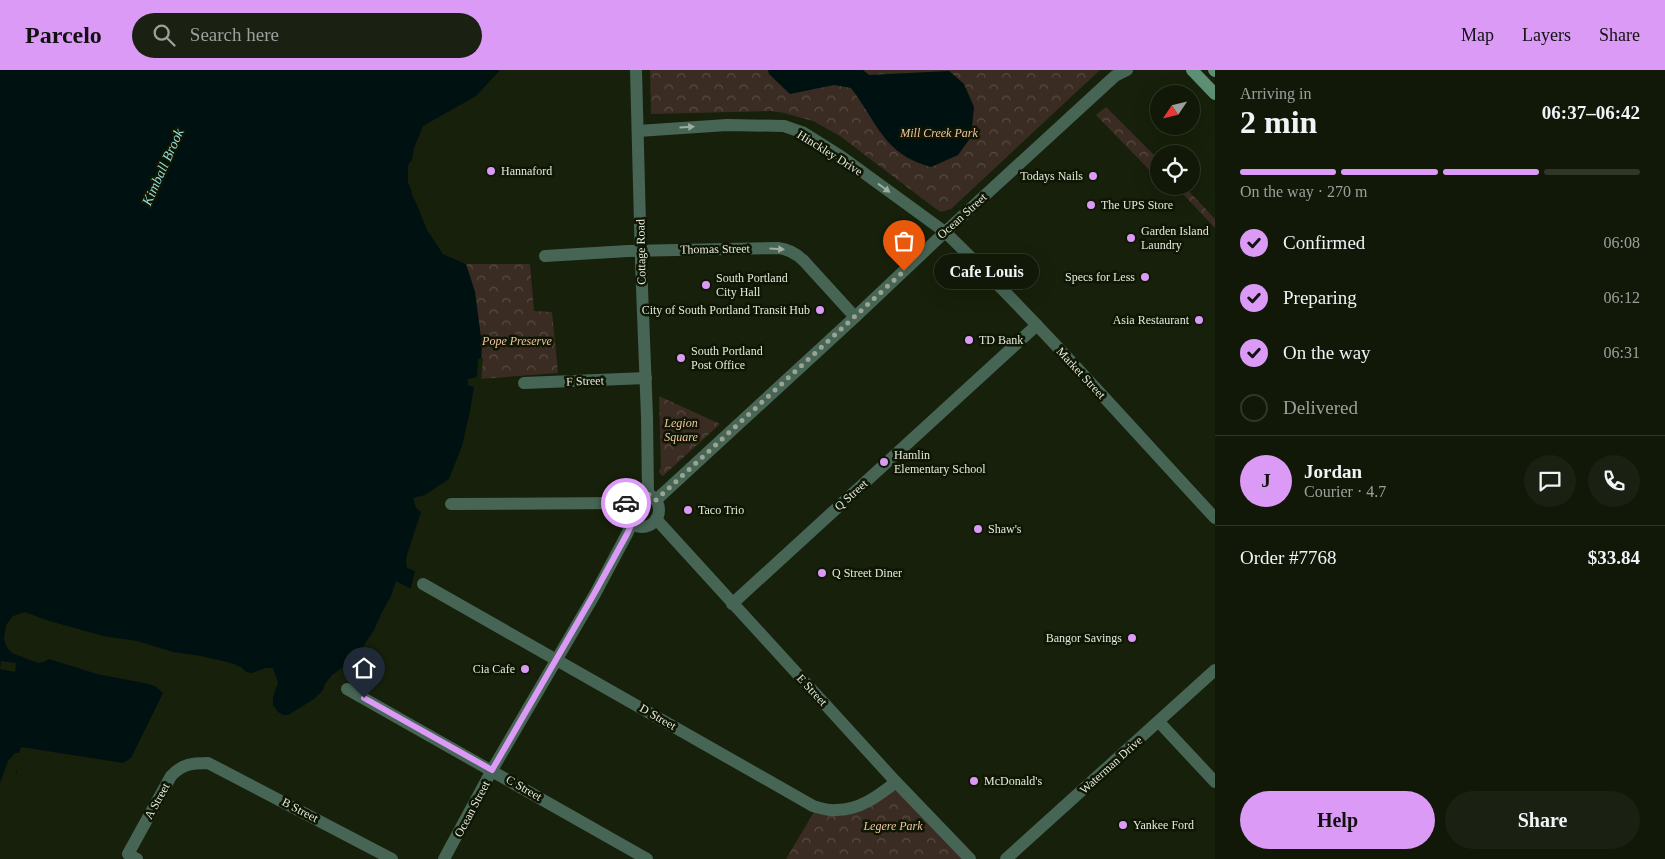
<!DOCTYPE html>
<meta charset="utf-8">
<style>
body{margin:0;font-family:"Times New Roman",serif;background:#1a2112;color:#f1f3f6;height:100vh;display:flex;flex-direction:column;font-size:19px;white-space:nowrap}
*{box-sizing:border-box;margin:0}
p{font-size:16px;color:#9ca09c}
.icon{flex:none;width:28px;height:28px;fill:none;stroke:currentColor;stroke-width:2;stroke-linecap:round;stroke-linejoin:round}
.map{position:relative;flex:1;overflow:hidden}
.panel{display:flex;flex-direction:column;background:#111808;width:450px}
.panel>*{flex:none}
.needle{width:32px;rotate:235deg}
.controls{position:absolute;left:1150px;top:15px;display:grid;gap:10px}
.controls a{display:grid;place-items:center;width:50px;height:50px;border-radius:50%;background:#111808;box-shadow:0 5px 20px #0002,0 0 0 1px #303729;font-size:25px}
.pin{position:absolute;display:grid;place-items:center;width:42px;height:42px;color:#fff;margin:-51px -21px;border-radius:50% 50% 50% 0;rotate:-45deg;box-shadow:0 0 5px #0007}
.pin .icon{rotate:45deg}
.courier{position:absolute;display:grid;place-items:center;width:50px;height:50px;margin:-25px;border:4px solid #da9af6;border-radius:50%;background:#fff;color:#222;box-shadow:0 1px 6px #0007}
.bubble{position:absolute;height:35px;border-radius:18px;background:#111808;box-shadow:0 5px 20px #0002,0 0 0 1px #303729;font-size:16px;font-weight:800;line-height:35px;text-align:center}
.head em{font-style:normal;font-weight:800}
.head div{display:flex;flex-direction:column-reverse}
.head{display:flex;align-items:center;justify-content:space-between;height:85px;padding:0 25px}
h1{font-size:32px;font-weight:800;line-height:38px}
.bar{display:grid;grid-template-columns:repeat(4,1fr);gap:8px 5px;align-content:center;height:60px;padding:0 25px}
.bar i{height:6px;border-radius:4px;background:#303729}
.bar .current{background:#da9af6}
.bar p{grid-column:span 4}
.line{display:flex;align-items:center;gap:12px;padding:0 25px;border-top:1px solid #303729}
.line div{flex:1}
.round{display:grid;place-items:center;flex:none;width:52px;height:52px;border-radius:26px;background:#1a2112}
ol{padding:0 25px;list-style:none}
li{display:flex;align-items:center;gap:15px;height:55px}
li p{margin-inline-start:auto}
li .icon{padding:5px;border-radius:50%;background:#da9af6;color:#111;stroke-width:4}
li:last-child{color:#9ca09c}
li i{width:28px;height:28px;border:2px solid #303729;border-radius:50%}
.primary-button{display:flex;gap:10px;margin-top:auto;padding:10px 25px}
.primary-button a{flex:1;height:58px;border-radius:30px;background:#da9af6;color:#111;font-size:20px;font-weight:800;line-height:58px;text-align:center}
.primary-button a+a{background:#1a2112;color:#f1f3f6}
header{display:flex;align-items:center;gap:30px;box-sizing:border-box;height:70px;padding:0 25px;background:#da9af6;color:#111}
header strong{font-size:24px}
nav{display:flex;gap:28px;margin-inline-start:auto;font-size:18px}
.search{width:350px;height:45px;background:#1a2112;display:flex;align-items:center;gap:12px;box-sizing:border-box;padding:0 18px;border-radius:28px;color:#9ca09c;font-size:19px}
main{display:flex;flex:1;min-height:0}
.map>svg:first-child{display:block}
.park{fill:url(#park-crowns)}
.water{fill:#011}
.pier{fill:#17200a}
.lines{fill:none;stroke-linecap:round;stroke-linejoin:round}
.minor{stroke:#466555;stroke-width:12}
.tertiary{stroke:#466555;stroke-width:12}
.secondary{stroke:#5c8f74;stroke-width:12}
.oneway{fill:#9dae9f}
.done{stroke:#9ca392;stroke-width:5;stroke-dasharray:0 9}
.route{stroke:#da9af6;stroke-width:6}
.poi-dot{fill:#da9af6;stroke:#0f1603;stroke-width:2}
.labels{text-anchor:middle;dominant-baseline:central;stroke-width:5;stroke-linejoin:round;paint-order:stroke}
.park-label{font-size:12px;font-style:italic;fill:#f4c5a2;stroke:#0f1603}
.street-label{font-size:12px;fill:#e4eadc;stroke:#0f1603}
.poi-label{font-size:12px;fill:#e4eadc;stroke:#0f1603;text-anchor:start}
.water-label{font-size:14px;font-style:italic;fill:#95dddc;stroke:#0f1603}
</style>
<header>
<strong>Parcelo</strong>
<div class="search"><svg class="icon" aria-label="search" viewBox="0 0 24 24"><circle cx="10" cy="10" r="6"/><path d="M15 15l6 6"/></svg>Search here</div>
<nav><a>Map</a><a>Layers</a><a>Share</a></nav>
</header>
<main>
<div class="map">
<svg width="1215" height="789" viewBox="0 0 1215 789">
<defs>
<pattern id="park-crowns" width="20" height="18" patternUnits="userSpaceOnUse" patternTransform="scale(1.25)"><rect width="20" height="18" fill="#3a2c22"/><path d="M2 6a3 3 0 1 1 6 0M12 15a3 3 0 1 1 6 0" fill="none" stroke="#564b42"/></pattern>
</defs>
<rect width="100%" height="100%" fill="#17200a"/>
<!-- park -->
<g class="park">
<path d="M650,0h450l-149,139 -10,3 -5,-3 -96,-73 -27,-15 -29,-8 -13,-2 -120,3z"/>
<path d="M1106,37l53,53v20l-63,-65z"/>
<path d="M1165,116h19l31,33v9l-35,-37 -6,5z"/>
<path d="M466,194h64l4,47 18,1 6,61 -78,6 -5,-87z"/>
<path d="M659,326l61,28 -57,52 -3,-2 -1,-3 2,-4z"/>
<path d="M896,712l74,77h-184l31,-52 19,4z"/>
</g>
<!-- water -->
<g class="water">
<path d="M0,0h500l-24,26 -53,30 -9,22 -4,23 2,24 31,59 23,10 9,28 7,53 -2,34 -19,76 -12,26 -21,12 -21,70 8,8 -5,20 -40,65 -39,24 -2,13 -34,29 -19,-6 -8,-16v-23l-241,-52 -11,5v9l20,12 133,35 -38,82 -110,-14 -21,84z"/>
<path d="M768,0h95l6,5 80,-4 15,13 10,23 -3,30 -13,18 -27,12c-48,-13 -53,-44 -80,-79l-17,-3 -44,9 -21,-20z"/>
</g>
<!-- pier -->
<g class="pier">
<path d="M416,80l-4,21 2,23 31,58 18,8 3,4 -23,-10 -16,-24 -19,-48v-15l1,-4 5,-4z"/>
<path d="M483,288l-2,24 -10,49 -7,25 -13,26 -21,13 -21,65 7,8 -1,3 -8,-3 -1,-8 1,-5 14,-43 -5,-4 -3,-10 12,-3 24,-16 13,-33 8,-35 4,-24 -6,-2v-6l9,-2 1,-18z"/>
<path d="M396,511l17,9 -1,2 -19,28 -21,38 -39,24 -2,12 -12,14 -24,16h-7l-10,-6 -6,-6 -5,-8 1,-16 -2,-8 -20,1 -17,-5 -7,-4 -29,-6 -60,-16 -106,-23 -9,5 1,5 18,11 101,20 18,7 15,10 2,12 -34,64 -7,9 -109,-13 -4,12 -3,1 1,8 -10,46 -5,16 -2,1v-58l8,-22 7,-8h4l2,-6 102,16 8,-5 32,-65 -8,-7 -6,-2 -52,-10 -48,-15 -5,3 -6,1 -26,-10 -6,-7 -2,-7 2,-14 7,-9 12,-4 21,8 57,16 34,5 36,11 28,4 30,7 10,4 5,5 6,1 14,-5h7l5,15 -5,14v8l5,7 5,3h5l26,-16 9,-9 2,-6 7,-9 21,-15 8,-10 13,-20 8,-18 9,-16z"/>
<path d="M1,591l15,2 -1,9 -15,-3z"/>
</g>
<g class="lines">
<!-- minor -->
<g class="minor">
<path d="M545,186l83,-5 150,-3c11,1 18,5 26,13l51,56"/>
<path d="M524,313l122,-5"/>
<path d="M451,434l175,-1"/>
<path d="M423,514l390,222c7,2 16,5 23,4 24,0 42,-14 60,-28"/>
<path d="M732,534l305,-279"/>
<path d="M347,619l300,170"/>
<path d="M1159,652l56,60"/>
<path d="M137,789l-9,-5 43,-78c11,-12 21,-13 37,-13l184,96"/>
<path d="M444,789l48,-89 103,-176 32,-60 5,-11"/>
</g>
<!-- tertiary -->
<g class="tertiary">
<path d="M636,0l5,192 6,155 1,77"/>
<path d="M638,61l89,-6 57,1 20,7 38,24 103,75c94,91 181,190 270,286"/>
<circle cx="642" cy="440" r="17"/>
<path d="M656,430l199,-183 90,-85 170,-156 12,-6"/>
<path d="M656,449l240,263 74,77"/>
<path d="M1006,789l209,-189"/>
</g>
<!-- secondary -->
<g class="secondary">
<path d="M1192,0l23,24"/>
<path d="M1214,0l1,1"/>
</g>
</g>
<!-- one-way arrows -->
<defs><path id="oneway-solid" d="M-6-.8H1V-3.2L6.5 0L1 3.2V.8H-6Z" transform="scale(1.25)"/></defs>
<g class="oneway">
<use href="#oneway-solid" transform="translate(687 57) rotate(-4)"/>
<use href="#oneway-solid" transform="translate(884 118) rotate(36)"/>
<use href="#oneway-solid" transform="translate(777 179) rotate(3)"/>
</g>
<g class="lines">
<!-- done -->
<path class="done" d="M626,433c8,-13 21,-13 30,-3l248,-229"/>
<!-- route -->
<path class="route" d="M364,628l128,72 102,-176 33,-60 5,-11 -6,-9v-11"/>
</g>
<!-- markers -->
<g class="poi-dot">
<circle cx="491" cy="101" r="5"/>
<circle cx="1093" cy="106" r="5"/>
<circle cx="1091" cy="135" r="5"/>
<circle cx="1131" cy="168" r="5"/>
<circle cx="1145" cy="207" r="5"/>
<circle cx="706" cy="215" r="5"/>
<circle cx="820" cy="240" r="5"/>
<circle cx="1199" cy="250" r="5"/>
<circle cx="969" cy="270" r="5"/>
<circle cx="681" cy="288" r="5"/>
<circle cx="884" cy="392" r="5"/>
<circle cx="688" cy="440" r="5"/>
<circle cx="978" cy="459" r="5"/>
<circle cx="822" cy="503" r="5"/>
<circle cx="1132" cy="568" r="5"/>
<circle cx="525" cy="599" r="5"/>
<circle cx="974" cy="711" r="5"/>
<circle cx="1123" cy="755" r="5"/>
</g>
<g class="labels">
<!-- park labels -->
<g class="park-label">
<text x="939" y="63">Mill Creek Park</text>
<text x="517" y="271">Pope Preserve</text>
<text x="681" y="353">Legion<tspan x="681" dy="14">Square</tspan></text>
<text x="893" y="756">Legere Park</text>
</g>
<!-- street labels -->
<g class="street-label">
<text transform="translate(830 83) rotate(32)">Hinckley Drive</text>
<text transform="translate(962 146) rotate(-42)">Ocean Street</text>
<text transform="translate(715 179) rotate(-1)">Thomas Street</text>
<text transform="translate(641 182) rotate(-91)">Cottage Road</text>
<text transform="translate(1081 303) rotate(47)">Market Street</text>
<text transform="translate(585 311) rotate(-2)">F Street</text>
<text transform="translate(851 425) rotate(-42)">Q Street</text>
<text transform="translate(812 620) rotate(47)">E Street</text>
<text transform="translate(658 647) rotate(30)">D Street</text>
<text transform="translate(1111 695) rotate(-42)">Waterman Drive</text>
<text transform="translate(524 718) rotate(30)">C Street</text>
<text transform="translate(157 731) rotate(-61)">A Street</text>
<text transform="translate(472 739) rotate(-62)">Ocean Street</text>
<text transform="translate(300 740) rotate(28)">B Street</text>
</g>
<!-- poi labels -->
<g class="poi-label">
<text x="501" y="101">Hannaford</text>
<text x="1083" y="106" text-anchor="end">Todays Nails</text>
<text x="1101" y="135">The UPS Store</text>
<text x="1141" y="161">Garden Island<tspan x="1141" dy="14">Laundry</tspan></text>
<text x="1135" y="207" text-anchor="end">Specs for Less</text>
<text x="716" y="208">South Portland<tspan x="716" dy="14">City Hall</tspan></text>
<text x="810" y="240" text-anchor="end">City of South Portland Transit Hub</text>
<text x="1189" y="250" text-anchor="end">Asia Restaurant</text>
<text x="979" y="270">TD Bank</text>
<text x="691" y="281">South Portland<tspan x="691" dy="14">Post Office</tspan></text>
<text x="894" y="385">Hamlin<tspan x="894" dy="14">Elementary School</tspan></text>
<text x="698" y="440">Taco Trio</text>
<text x="988" y="459">Shaw's</text>
<text x="832" y="503">Q Street Diner</text>
<text x="1122" y="568" text-anchor="end">Bangor Savings</text>
<text x="515" y="599" text-anchor="end">Cia Cafe</text>
<text x="984" y="711">McDonald's</text>
<text x="1133" y="755">Yankee Ford</text>
</g>
<!-- water labels -->
<g class="water-label">
<text transform="translate(163 97) rotate(-66)">Kimball Brook</text>
</g>
</g>
</svg>
<div class="controls">
<a><svg class="needle" viewBox="-14 -14 28 28"><path d="M0-13l5 13h-10z" fill="#e53935"/><path d="M0 13l5-13h-10z" fill="#9ca09c"/></svg></a>
<a><svg class="icon" aria-label="locate" viewBox="0 0 24 24"><circle cx="12" cy="12" r="6"/><path d="M12 2v4M12 18v4M2 12h4M18 12h4"/></svg></a>
</div>
<div class="pin" style="left:904px;top:201px;background:#ea580c"><svg class="icon" aria-label="bag" viewBox="0 0 24 24"><path d="M5 8h14l-1 12H6zM9 8a3 3 0 0 1 6 0"/></svg></div>
<div class="pin" style="left:364px;top:628px;background:#1f2937"><svg class="icon" aria-label="home" viewBox="0 0 24 24"><path d="M3 11l9-7 9 7M6 9v11h12V9"/></svg></div>
<div class="courier" style="left:626px;top:433px"><svg class="icon" aria-label="car" viewBox="0 0 24 24"><path d="M5 17H2v-5l4-1 3-4h7l3 4 3 1v5h-3M9 17h6M6 11h13"/><circle cx="7" cy="17" r="2"/><circle cx="17" cy="17" r="2"/></svg></div>
<div class="bubble" style="left:934px;top:184px;width:105px">Cafe Louis</div>
</div>
<section class="panel">
<div class="head"><div><h1>2 min</h1><p>Arriving in</p></div><em>06:37–06:42</em></div>
<div class="bar"><i class="current"></i><i class="current"></i><i class="current"></i><i></i><p>On the way · 270 m</p></div>
<ol>
<li><svg class="icon" aria-label="check" viewBox="0 0 24 24"><path d="M5 12l5 5 9-10"/></svg>Confirmed<p>06:08</p></li>
<li><svg class="icon" aria-label="check" viewBox="0 0 24 24"><path d="M5 12l5 5 9-10"/></svg>Preparing<p>06:12</p></li>
<li><svg class="icon" aria-label="check" viewBox="0 0 24 24"><path d="M5 12l5 5 9-10"/></svg>On the way<p>06:31</p></li>
<li><i></i>Delivered</li>
</ol>
<div class="line" style="height:90px"><b class="round" style="background:#da9af6;color:#111">J</b><div><b>Jordan</b><p>Courier · 4.7</p></div><a class="round"><svg class="icon" aria-label="chat" viewBox="0 0 24 24"><path d="M4 5h16v11H9l-5 4z"/></svg></a><a class="round"><svg class="icon" aria-label="phone" viewBox="0 0 24 24"><path d="M5 4h4l2 5-3 2q2 4 5 5l2-3 5 2v4C11 20 4 13 5 4z"/></svg></a></div>
<div class="line" style="height:65px"><div>Order #7768</div><b>$33.84</b></div>
<div class="primary-button"><a>Help</a><a>Share</a></div>
</section>
</main>
